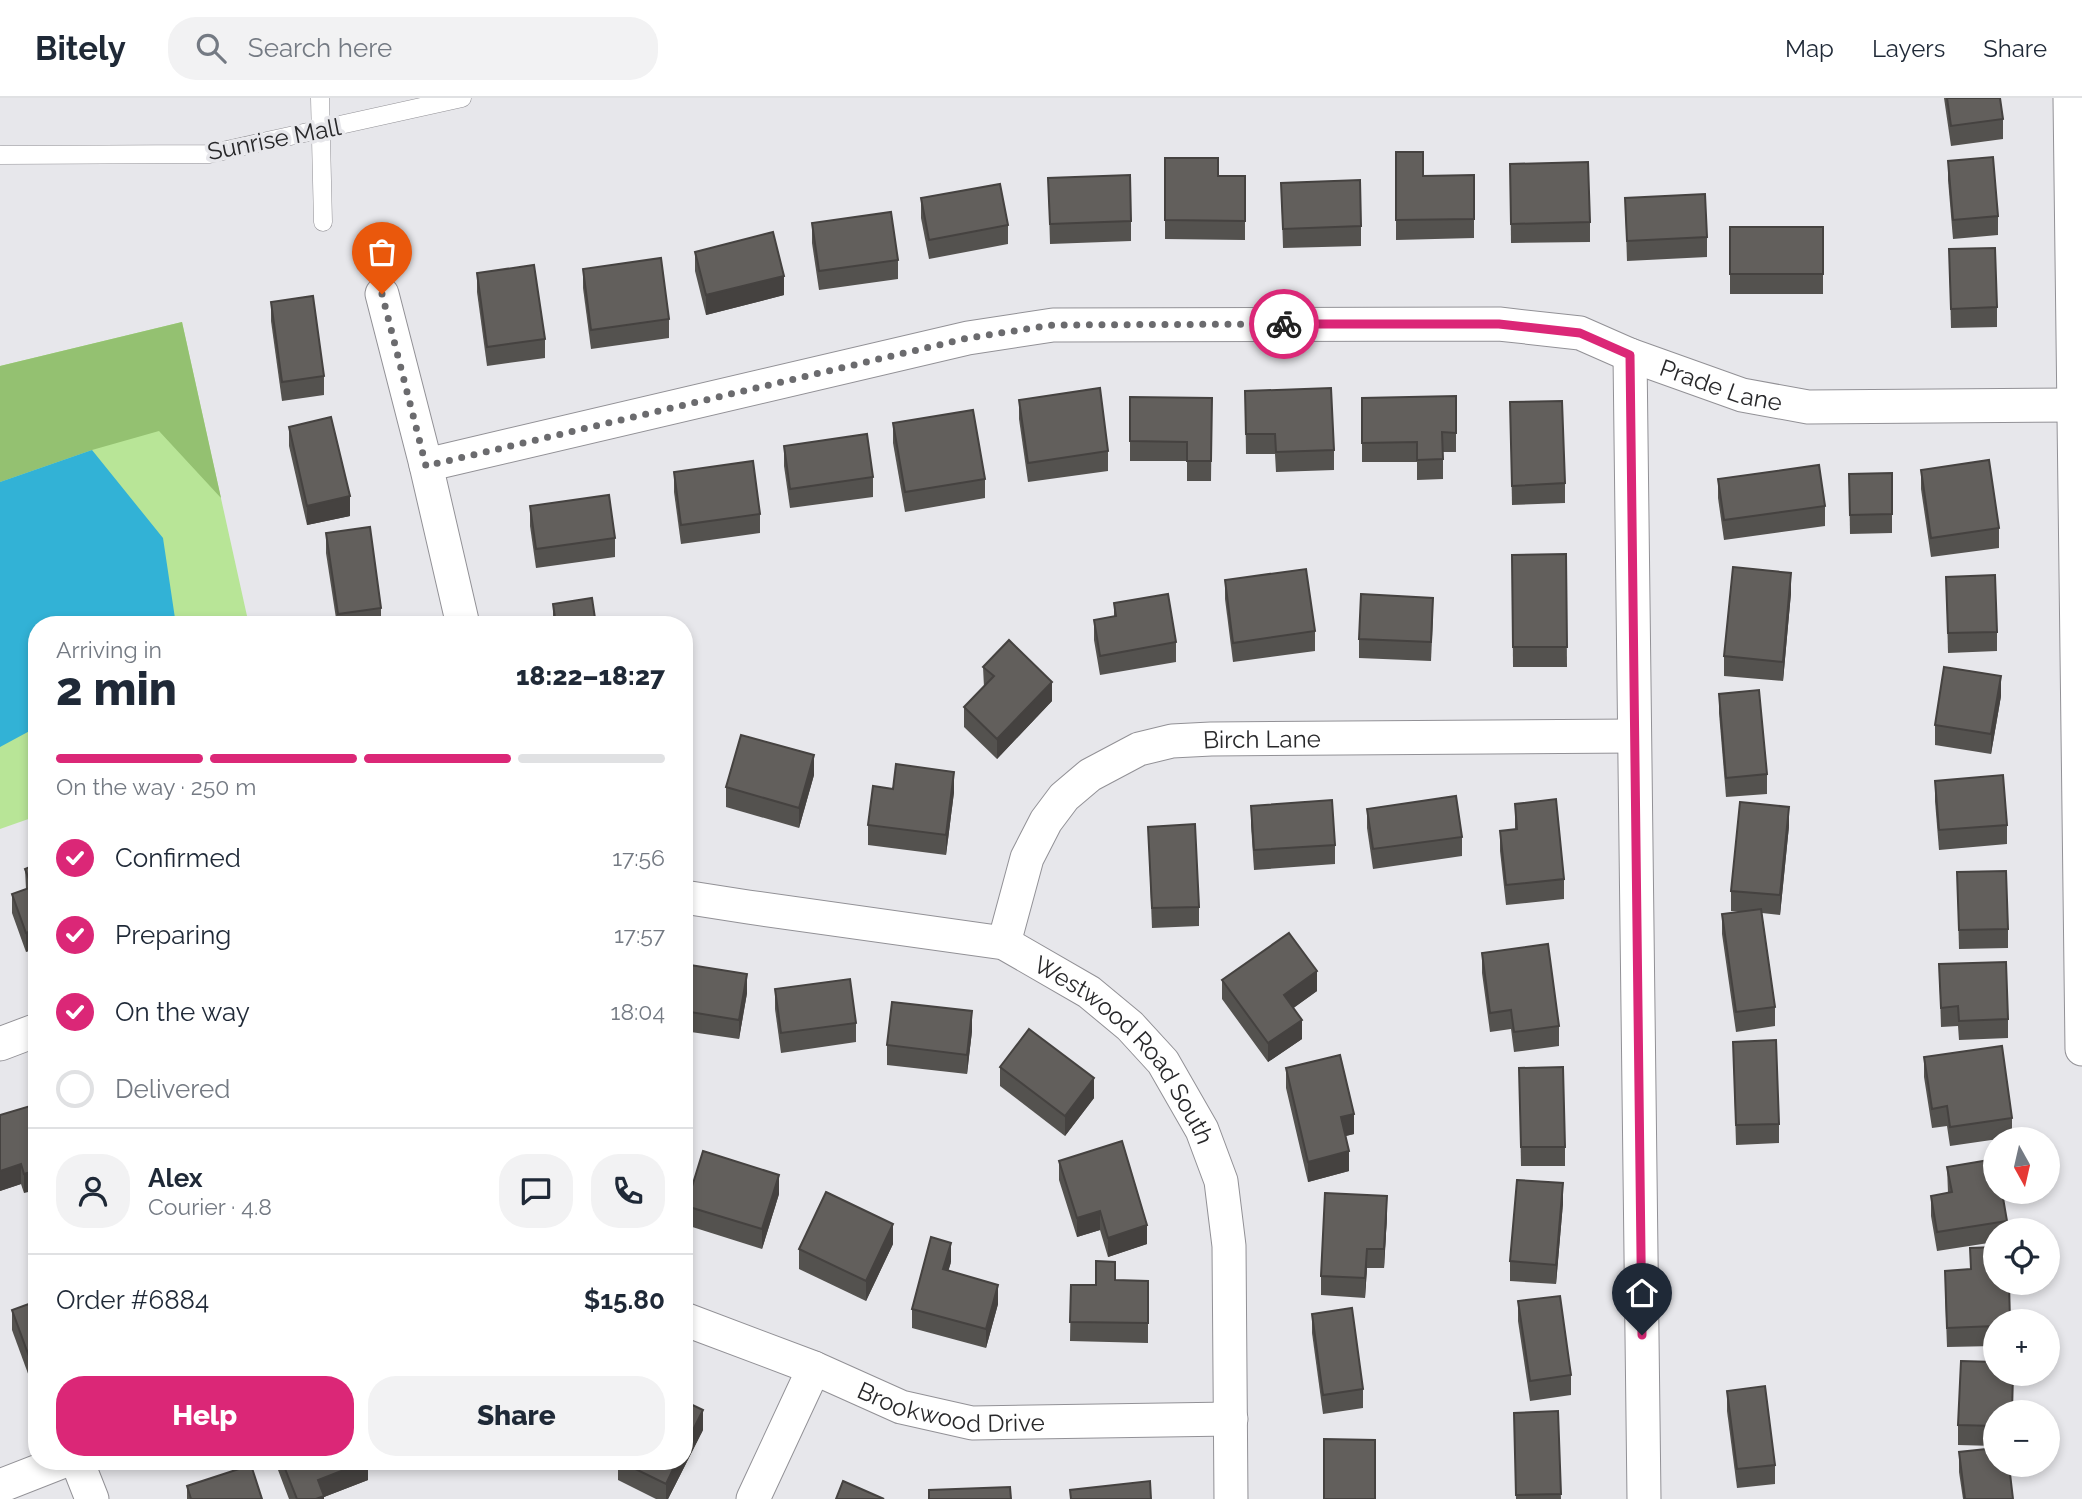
<!DOCTYPE html>
<meta charset="utf-8">
<style>
body{margin:0;font-family:Raleway,sans-serif;background:#f2f2f3;color:#1f2937;height:100vh;display:flex;flex-direction:column;font-size:26px;white-space:nowrap}
*{box-sizing:border-box;margin:0}
p{font-size:23px;color:#747a83}
.icon{flex:none;width:38px;height:38px;fill:none;stroke:currentColor;stroke-width:2;stroke-linecap:round;stroke-linejoin:round}
.map{position:relative;flex:1;overflow:hidden}
.side{position:absolute;left:28px;top:518px;width:665px;height:854px;display:flex;flex-direction:column;background:#fff;border-radius:28px;box-shadow:0 4px 10px #0003}
.side>*{flex:none}
.needle{width:46px;rotate:172deg}
.tools{position:absolute;left:1983px;top:1029px;display:grid;gap:14px}
.tools a{display:grid;place-items:center;width:77px;height:77px;border-radius:50%;background:#fff;box-shadow:0 4px 10px #0003;font-size:35px}
.pin{position:absolute;display:grid;place-items:center;width:60px;height:60px;color:#fff;margin:-72px -30px;border-radius:50% 50% 50% 0;rotate:-45deg;box-shadow:0 0 7px #0007}
.pin .icon{rotate:45deg}
.courier{position:absolute;display:grid;place-items:center;width:70px;height:70px;margin:-35px;border:5px solid #db2777;border-radius:50%;background:#fff;color:#222;box-shadow:0 2px 9px #0007}
.headline em{font-style:normal;font-weight:800}
.headline div{display:flex;flex-direction:column-reverse}
.headline{display:flex;align-items:center;justify-content:space-between;height:119px;padding:0 28px}
h1{font-size:46px;font-weight:800;line-height:52px}
.bar{display:grid;grid-template-columns:repeat(4,1fr);gap:10px 7px;align-content:center;height:84px;padding:0 28px}
.bar i{height:9px;border-radius:5px;background:#e0e1e3}
.bar .on{background:#db2777}
.bar p{grid-column:span 4}
.line{display:flex;align-items:center;gap:18px;padding:0 28px;border-top:2px solid #e0e1e3}
.line div{flex:1}
.round{display:grid;place-items:center;flex:none;width:74px;height:74px;border-radius:28px;background:#f2f2f3}
ol{padding:0 28px;list-style:none}
li{display:flex;align-items:center;gap:21px;height:77px}
li p{margin-inline-start:auto}
li .icon{padding:7px;border-radius:50%;background:#db2777;color:#fff;stroke-width:4}
li:last-child{color:#747a83}
li i{width:38px;height:38px;border:4px solid #e0e1e3;border-radius:50%}
.cta{display:flex;gap:14px;margin-top:auto;padding:14px 28px}
.cta a{flex:1;height:80px;border-radius:28px;background:#db2777;color:#fff;font-size:28px;font-weight:800;line-height:80px;text-align:center}
.cta a+a{background:#f2f2f3;color:#1f2937}
header{display:flex;align-items:center;gap:42px;box-sizing:border-box;height:98px;padding:0 35px;background:#fff;border-bottom:2px solid #e0e1e3}
header strong{font-size:33px}
nav{display:flex;gap:38px;margin-inline-start:auto;font-size:24px}
.search{width:490px;height:63px;background:#f2f2f3;display:flex;align-items:center;gap:18px;box-sizing:border-box;padding:0 24px;border-radius:28px;color:#747a83;font-size:26px}
.map>svg:first-child{display:block}
.green{fill:#b8e597}
.forest{fill:#94c171}
.water{fill:#32b2d6}
.lines{fill:none;stroke-linecap:round;stroke-linejoin:round}
.service-casing{stroke:#929196;stroke-width:19}
.minor-casing{stroke:#929196;stroke-width:35}
.service{stroke:#fff;stroke-width:18}
.minor{stroke:#fff;stroke-width:33}
.wall{fill:#54524f}
.shaded-wall{fill:#454240}
.building{fill:#625f5c;stroke:#454240;stroke-width:2}
.done{stroke:#6b6b6e;stroke-width:7;stroke-dasharray:0 12.6}
.route{stroke:#db2777;stroke-width:9}
.labels{text-anchor:middle;dominant-baseline:central;stroke-width:7;stroke-linejoin:round;paint-order:stroke}
.street-label{font-size:24px;fill:#28282a;stroke:#e7e7eb}
</style>
<header>
<strong>Bitely</strong>
<div class="search"><svg class="icon" aria-label="search" viewBox="0 0 24 24"><circle cx="10" cy="10" r="6"/><path d="M15 15l6 6"/></svg>Search here</div>
<nav><a>Map</a><a>Layers</a><a>Share</a></nav>
</header>
<div class="map">
<svg width="2082" height="1401" viewBox="0 0 2082 1401">
<rect width="100%" height="100%" fill="#e7e7eb"/>
<!-- green -->
<path class="green" d="M182,224l67,303h-212v191l-37,13v-463z"/>
<!-- forest -->
<path class="forest" d="M182,224l39,176 -62,-67 -67,19 -92,32v-116z"/>
<!-- water -->
<path class="water" d="M92,352l71,88 13,87h-139v102l-37,20v-265z"/>
<g class="lines">
<!-- service casing -->
<g class="service-casing">
<g id="service">
<path d="M320,0l3,124"/>
<path d="M0,57l209,-1 253,-56"/>
</g>
</g>
<!-- minor casing -->
<g class="minor-casing">
<g id="minor">
<path d="M2070,0l12,951"/>
<path d="M382,196l44,171 37,160"/>
<path d="M1630,257l14,1144"/>
<path id="s1" d="M426,367l542,-127 85,-13 446,-1 81,9 50,22 112,40 66,12 266,-2"/>
<path id="s2" d="M684,799l64,10 256,36 85,49 41,34 33,36 39,68 19,51 8,65 2,253"/>
<path id="s3" d="M1004,845l23,-85 19,-37 18,-24 26,-22 49,-26 33,-8 39,-2 423,-3"/>
<path d="M0,946l37,-14"/>
<path id="s4" d="M684,1221l130,49 87,39 71,16 259,-4"/>
<path d="M77,1363l15,38"/>
<path d="M0,1388l64,-25"/>
<path d="M753,1401l61,-131"/>
</g>
</g>
<!-- service -->
<use href="#service" class="service"/>
<!-- minor -->
<use href="#minor" class="minor"/>
</g>
<!-- wall -->
<g class="wall">
<path d="M1944,0h56l3,21v20l-52,7z"/>
<path d="M1396,54l27,24 51,-1v63l-78,2z"/>
<path d="M1165,60l53,18h27v64l-80,-1z"/>
<path d="M1948,63l50,55v19l-45,4 -5,-59z"/>
<path d="M1510,66l80,58v20l-79,1z"/>
<path d="M1048,80l83,43v20l-81,3z"/>
<path d="M1281,85l80,43v20l-78,2z"/>
<path d="M921,100l87,27v19l-79,15 -8,-41z"/>
<path d="M1625,100l82,39v20l-80,4z"/>
<path d="M812,125l86,37v19l-79,11 -7,-47z"/>
<rect x="1730" y="129" width="93" height="67"/>
<path d="M1949,151l48,58v20l-46,1z"/>
<path d="M695,154l89,43 -78,20 -11,-44z"/>
<path d="M583,171l86,50v19l-78,11 -8,-61z"/>
<path d="M477,175l68,66v19l-58,8 -10,-74z"/>
<path d="M271,204l53,74v19l-42,6 -11,-80z"/>
<path d="M1245,293l89,59v20l-58,2 -1,-18h-29z"/>
<path d="M1456,298v56h-13v27l-26,1v-18h-55v-64z"/>
<path d="M1130,299l82,1 -1,83h-24v-20h-57z"/>
<path d="M1019,302l89,51v20l-80,11 -9,-63z"/>
<path d="M1510,304l55,81v20l-53,2z"/>
<path d="M893,325l92,56v19l-80,14 -12,-69z"/>
<path d="M289,329l61,89 -43,9 -18,-79z"/>
<path d="M784,348l89,31v20l-83,11 -6,-42z"/>
<path d="M1921,372l78,58v20l-68,9 -10,-68z"/>
<path d="M674,374l86,42v19l-79,11 -7,-52z"/>
<path d="M1892,375v60l-42,1 -1,-60z"/>
<path d="M1718,381l107,27v20l-101,14 -6,-42z"/>
<path d="M530,408l85,32v19l-79,11 -6,-42z"/>
<path d="M326,435l55,75v17h-44l-11,-72z"/>
<path d="M1566,456l1,113h-54l-1,-112z"/>
<path d="M1946,479l51,55v19l-49,2z"/>
<path d="M1225,482l90,51v20l-82,11 -8,-63z"/>
<path d="M1791,495l-8,88 -59,-5v-20z"/>
<path d="M1114,505l62,39v20l-76,13 -6,-35v-20l20,-4z"/>
<path d="M553,506l43,21h-43z"/>
<path d="M1433,519l-2,44 -72,-3v-19z"/>
<path d="M983,569l69,34 -55,58 -33,-32v-20l20,-20z"/>
<path d="M1719,596l48,80v20l-41,3 -7,-84z"/>
<path d="M2001,598l-10,58 -56,-9v-20z"/>
<path d="M684,658h5l-1,52h-4z"/>
<path d="M814,677l-15,53 -73,-21v-20z"/>
<path d="M1935,683l72,44v19l-68,6 -4,-49z"/>
<path d="M893,691l61,3 -8,63 -78,-10v-20z"/>
<path d="M1515,706l49,75v20l-58,6 -6,-54v-20l15,-2z"/>
<path d="M1251,708l84,39v19l-81,6 -3,-45z"/>
<path d="M1367,711l95,28v19l-89,13 -6,-41z"/>
<path d="M1789,728l-9,89 -18,-2 13,94v19l-39,6 -14,-98v-20l19,-2 -10,-1v-20z"/>
<path d="M1148,729l51,80v19l-47,2z"/>
<path d="M37,766l-11,88 -14,-39v-19l14,-5 -1,-20z"/>
<path d="M1957,774l51,57v19l-49,1z"/>
<path d="M1482,855l77,73v20l-45,6 -3,-23 -21,3 -8,-59z"/>
<path d="M684,866l63,29 -8,46 -55,-8z"/>
<path d="M1939,866l69,55v19l-49,2 -1,-14 -17,1z"/>
<path d="M1222,882l95,11 -24,17 9,31 -34,23 -46,-63z"/>
<path d="M775,891l81,34v19l-75,11 -6,-44z"/>
<path d="M972,933l-5,43 -80,-9v-20z"/>
<path d="M1733,944l46,82v19l-43,2z"/>
<path d="M1924,959l88,61v19l-62,9 -3,-20 -15,2 -8,-51z"/>
<path d="M1000,969l94,31 -29,38 -65,-50z"/>
<path d="M1286,970l68,66 -8,2 3,35 -41,11 -22,-94z"/>
<path d="M1519,970l46,79v19h-44z"/>
<path d="M37,1006l-13,89 -3,-9 -21,7v-76z"/>
<path d="M1059,1063l88,83 -39,13 -8,-27 -23,7 -18,-57z"/>
<path d="M1947,1069l60,54v9h-12v12l-58,9 -6,-35v-20l17,-3z"/>
<path d="M779,1096l-17,55 -76,-24v-19z"/>
<path d="M1563,1105l-7,81 -46,-3v-20z"/>
<path d="M1387,1118l-3,52h-17l-2,30 -44,-3v-19z"/>
<path d="M893,1146l-27,57 -67,-32v-20z"/>
<path d="M1970,1150l25,73v25l-48,1 -2,-57 25,-21z"/>
<path d="M951,1164l-3,9 50,33 -12,44 -74,-20v-19z"/>
<path d="M1148,1183v62l-78,-2 1,-56h25z"/>
<path d="M37,1203l-3,89 -22,-60v-20z"/>
<path d="M1518,1203l53,74v20l-41,6 -12,-80z"/>
<path d="M1312,1216l51,75v19l-40,6 -11,-81z"/>
<path d="M1727,1293l48,74v19l-38,4 -10,-77z"/>
<path d="M1558,1313l3,88h-45l-2,-86z"/>
<path d="M1995,1314v34l-37,-1v-20z"/>
<path d="M703,1332l-35,69h-12l-38,-19v-19z"/>
<path d="M1959,1354l54,47h-50l-4,-27z"/>
<path d="M278,1363h90v19l-44,17v2h-35l-11,-29z"/>
<path d="M187,1388l75,13h-75z"/>
</g>
<!-- shaded-wall -->
<g class="shaded-wall">
<path d="M784,178v19l-78,20v-20z"/>
<path d="M350,398v20l-43,9v-19z"/>
<path d="M1791,475v20l-8,88v-19z"/>
<path d="M2001,578v20l-10,58v-20z"/>
<path d="M1052,584v19l-55,58v-20z"/>
<path d="M814,657v20l-15,53v-20z"/>
<path d="M954,674v20l-8,63v-20z"/>
<path d="M1789,709v19l-9,89v-20z"/>
<path d="M37,831v20l-11,3v-19z"/>
<path d="M1317,873v20l-33,24v-20z"/>
<path d="M747,876v19l-8,46v-19z"/>
<path d="M972,913v20l-5,43v-19z"/>
<path d="M1302,922v19l-34,23v-19z"/>
<path d="M1094,980v20l-29,38v-20z"/>
<path d="M1354,1016v20l-13,3v-20z"/>
<path d="M1349,1053v20l-41,11v-20z"/>
<path d="M21,1066v20l-21,7v-20z"/>
<path d="M37,1072v20l-13,3v-19z"/>
<path d="M779,1077v19l-17,55v-20z"/>
<path d="M1563,1085v20l-7,81v-19z"/>
<path d="M1387,1098v20l-3,52v-19z"/>
<path d="M1100,1113v19l-23,7v-19z"/>
<path d="M893,1126v20l-27,57v-20z"/>
<path d="M1147,1127v19l-39,13v-19z"/>
<path d="M951,1145v19l-8,27v-20z"/>
<path d="M1367,1151v19l-2,30v-20z"/>
<path d="M998,1187v19l-12,44v-19z"/>
<path d="M37,1271v20l-3,1v-20z"/>
<path d="M703,1312v20l-35,69h-2v-15l11,-23h7v-13z"/>
<path d="M368,1363v19l-44,17v2h-8l2,-19z"/>
<path d="M401,1363h22l-22,9z"/>
</g>
<!-- building -->
<g class="building">
<path d="M1947,0h53l3,21 -52,7z"/>
<path d="M1396,54h27v24l51,-1v44l-78,1z"/>
<path d="M1993,59l5,59 -45,4 -5,-59z"/>
<path d="M1165,60h53v18h27v45l-80,-1z"/>
<path d="M1588,64l2,60 -79,2 -1,-60z"/>
<path d="M1130,77l1,46 -81,3 -2,-46z"/>
<path d="M1360,82l1,46 -78,3 -2,-46z"/>
<path d="M1000,86l8,41 -79,15 -8,-42z"/>
<path d="M1705,96l2,43 -80,4 -2,-43z"/>
<path d="M891,114l7,48 -79,11 -7,-48z"/>
<rect x="1730" y="129" width="93" height="47"/>
<path d="M773,134l11,44 -78,19 -11,-43z"/>
<path d="M1995,150l2,59 -46,2 -2,-60z"/>
<path d="M661,160l8,61 -78,11 -8,-61z"/>
<path d="M534,167l11,74 -58,8 -10,-74z"/>
<path d="M313,198l11,80 -42,6 -11,-80z"/>
<path d="M1100,290l8,63 -80,12 -9,-63z"/>
<path d="M1331,290l3,62 -58,2 -1,-18h-29l-1,-43z"/>
<path d="M1456,298v37l-14,-1 1,27 -26,1v-18l-55,1v-45z"/>
<path d="M1130,299l82,1 -1,63h-24v-19l-57,-1z"/>
<path d="M1562,303l3,82 -53,3 -2,-84z"/>
<path d="M973,312l12,69 -80,13 -12,-69z"/>
<path d="M331,319l19,79 -43,10 -18,-79z"/>
<path d="M867,336l6,43 -83,12 -6,-43z"/>
<path d="M1989,362l10,68 -68,10 -10,-68z"/>
<path d="M753,363l7,53 -79,11 -7,-53z"/>
<path d="M1819,367l6,41 -101,14 -6,-41z"/>
<path d="M1892,375v41l-42,1 -1,-41z"/>
<path d="M609,397l6,43 -79,11 -6,-43z"/>
<path d="M370,429l11,81 -43,6 -12,-81z"/>
<path d="M1566,456l1,93h-54l-1,-92z"/>
<path d="M1733,469l58,6 -8,89 -59,-6z"/>
<path d="M1306,471l9,62 -82,12 -8,-63z"/>
<path d="M1995,477l2,57 -49,1 -2,-56z"/>
<path d="M1168,496l8,48 -76,14 -6,-36 22,-4 -2,-13z"/>
<path d="M1361,496l72,4 -2,44 -72,-3z"/>
<path d="M592,500l4,27h-40l-3,-21z"/>
<path d="M1009,542l43,42 -55,57 -33,-32 30,-31 -11,-9z"/>
<path d="M1944,569l57,9 -10,58 -56,-9z"/>
<path d="M1759,592l8,84 -41,4 -7,-84z"/>
<path d="M741,637l73,20 -15,53 -73,-21z"/>
<path d="M684,658h5l-1,33h-4z"/>
<path d="M896,666l58,8 -8,63 -78,-10 5,-39 20,3z"/>
<path d="M2003,677l4,50 -68,5 -4,-49z"/>
<path d="M1456,698l6,41 -89,12 -6,-40z"/>
<path d="M1556,701l8,80 -58,6 -6,-54 17,-2 -2,-25z"/>
<path d="M1332,702l3,45 -81,5 -3,-44z"/>
<path d="M1740,704l49,5 -9,88 -49,-4z"/>
<path d="M1195,726l4,83 -47,1 -4,-81z"/>
<path d="M37,766v65l-11,4 -14,-39 20,-7 -7,-18z"/>
<path d="M2006,773l2,58 -49,1 -2,-58z"/>
<path d="M1761,811l14,98 -39,5 -14,-98z"/>
<path d="M1289,835l28,38 -33,24 18,25 -34,23 -46,-63z"/>
<path d="M1548,846l11,82 -45,6 -3,-22 -21,3 -8,-60z"/>
<path d="M2006,864l2,57 -49,2 -1,-15 -17,2 -2,-44z"/>
<path d="M684,866l63,10 -8,46 -55,-9z"/>
<path d="M850,881l6,44 -75,10 -6,-44z"/>
<path d="M892,904l80,9 -5,44 -80,-10z"/>
<path d="M1029,931l65,49 -29,38 -65,-49z"/>
<path d="M1776,942l3,84 -43,1 -3,-83z"/>
<path d="M2002,948l10,72 -62,9 -3,-21 -15,3 -8,-52z"/>
<path d="M1340,957l14,59 -13,3 8,34 -41,11 -22,-94z"/>
<path d="M1563,969l2,80h-44l-2,-79z"/>
<path d="M37,1006v66l-13,4 -3,-10 -21,7v-56z"/>
<path d="M1122,1043l25,84 -39,13 -8,-27 -23,7 -18,-57z"/>
<path d="M703,1053l76,24 -17,54 -76,-23z"/>
<path d="M1995,1061v33h7l5,29 -70,11 -6,-36 21,-4 -5,-25z"/>
<path d="M1517,1082l46,3 -7,82 -46,-4z"/>
<path d="M826,1094l67,32 -27,57 -67,-32z"/>
<path d="M1325,1095l62,3 -3,53h-17l-2,29 -44,-2z"/>
<path d="M931,1139l20,6 -8,26 55,16 -12,44 -74,-20z"/>
<path d="M1995,1149v36h14l1,38h-15v5l-48,2 -2,-57 26,-2 -1,-21z"/>
<path d="M1096,1163l19,1v18l33,1v42l-78,-1 1,-37h25z"/>
<path d="M1560,1198l11,79 -41,6 -12,-80z"/>
<path d="M37,1203v68l-3,1 -22,-60z"/>
<path d="M1352,1210l11,81 -40,6 -11,-81z"/>
<path d="M1961,1263l34,1v12h18l-1,38h-17v14l-37,-1z"/>
<path d="M1765,1288l10,79 -38,4 -10,-78z"/>
<path d="M684,1303l19,9 -19,38z"/>
<path d="M1558,1313l3,83 -45,1 -2,-82z"/>
<path d="M1324,1341l51,1v59h-51z"/>
<path d="M1995,1350v17h14l4,34h-48l-6,-47z"/>
<path d="M282,1363h85l-49,19 6,16 -8,3h-19z"/>
<path d="M619,1363h58l-11,23z"/>
<path d="M251,1367l11,34h-71l-4,-13z"/>
<path d="M843,1383l41,18h-48z"/>
<path d="M1150,1383l1,18h-80l-1,-9z"/>
<path d="M1010,1389l1,12h-82v-9z"/>
</g>
<g class="lines">
<!-- done -->
<path class="done" d="M382,196l44,172 542,-128 85,-13 231,-1"/>
<!-- route -->
<path class="route" d="M1284,226h215l81,9 50,22 12,980"/>
</g>
<g class="labels">
<!-- street labels -->
<g class="street-label">
<text transform="translate(274 41) rotate(-11)">Sunrise Mall</text>
<text stroke="none"><textPath href="#s1" startOffset="1321">Prade Lane</textPath></text>
<text stroke="none"><textPath href="#s3" startOffset="373">Birch Lane</textPath></text>
<text stroke="none"><textPath href="#s2" startOffset="488">Westwood Road South</textPath></text>
<text stroke="none"><textPath href="#s4" startOffset="284">Brookwood Drive</textPath></text>
</g>
</g>
</svg>
<div class="tools">
<a><svg class="needle" viewBox="-14 -14 28 28"><path d="M0-13l5 13h-10z" fill="#e53935"/><path d="M0 13l5-13h-10z" fill="#747a83"/></svg></a>
<a><svg class="icon" aria-label="locate" viewBox="0 0 24 24"><circle cx="12" cy="12" r="6"/><path d="M12 2v4M12 18v4M2 12h4M18 12h4"/></svg></a>
<a>+</a>
<a>−</a>
</div>
<div class="pin" style="left:382px;top:196px;background:#ea580c"><svg class="icon" aria-label="bag" viewBox="0 0 24 24"><path d="M5 8h14l-1 12H6zM9 8a3 3 0 0 1 6 0"/></svg></div>
<div class="pin" style="left:1642px;top:1237px;background:#1f2937"><svg class="icon" aria-label="home" viewBox="0 0 24 24"><path d="M3 11l9-7 9 7M6 9v11h12V9"/></svg></div>
<div class="courier" style="left:1284px;top:226px"><svg class="icon" aria-label="bike" viewBox="0 0 24 24"><circle cx="6" cy="16" r="4"/><circle cx="18" cy="16" r="4"/><path d="M6 16l4-8h5l3 8M10 8l3 8H6M13 5h3"/></svg></div>
<section class="side">
<div class="headline"><div><h1>2 min</h1><p>Arriving in</p></div><em>18:22–18:27</em></div>
<div class="bar"><i class="on"></i><i class="on"></i><i class="on"></i><i></i><p>On the way · 250 m</p></div>
<ol>
<li><svg class="icon" aria-label="check" viewBox="0 0 24 24"><path d="M5 12l5 5 9-10"/></svg>Confirmed<p>17:56</p></li>
<li><svg class="icon" aria-label="check" viewBox="0 0 24 24"><path d="M5 12l5 5 9-10"/></svg>Preparing<p>17:57</p></li>
<li><svg class="icon" aria-label="check" viewBox="0 0 24 24"><path d="M5 12l5 5 9-10"/></svg>On the way<p>18:04</p></li>
<li><i></i>Delivered</li>
</ol>
<div class="line" style="height:126px"><a class="round"><svg class="icon" aria-label="person" viewBox="0 0 24 24"><circle cx="12" cy="8" r="4"/><path d="M4 21q1-7 8-7t8 7"/></svg></a><div><b>Alex</b><p>Courier · 4.8</p></div><a class="round"><svg class="icon" aria-label="chat" viewBox="0 0 24 24"><path d="M4 5h16v11H9l-5 4z"/></svg></a><a class="round"><svg class="icon" aria-label="phone" viewBox="0 0 24 24"><path d="M5 4h4l2 5-3 2q2 4 5 5l2-3 5 2v4C11 20 4 13 5 4z"/></svg></a></div>
<div class="line" style="height:91px"><div>Order #6884</div><b>$15.80</b></div>
<div class="cta"><a>Help</a><a>Share</a></div>
</section>
</div>
